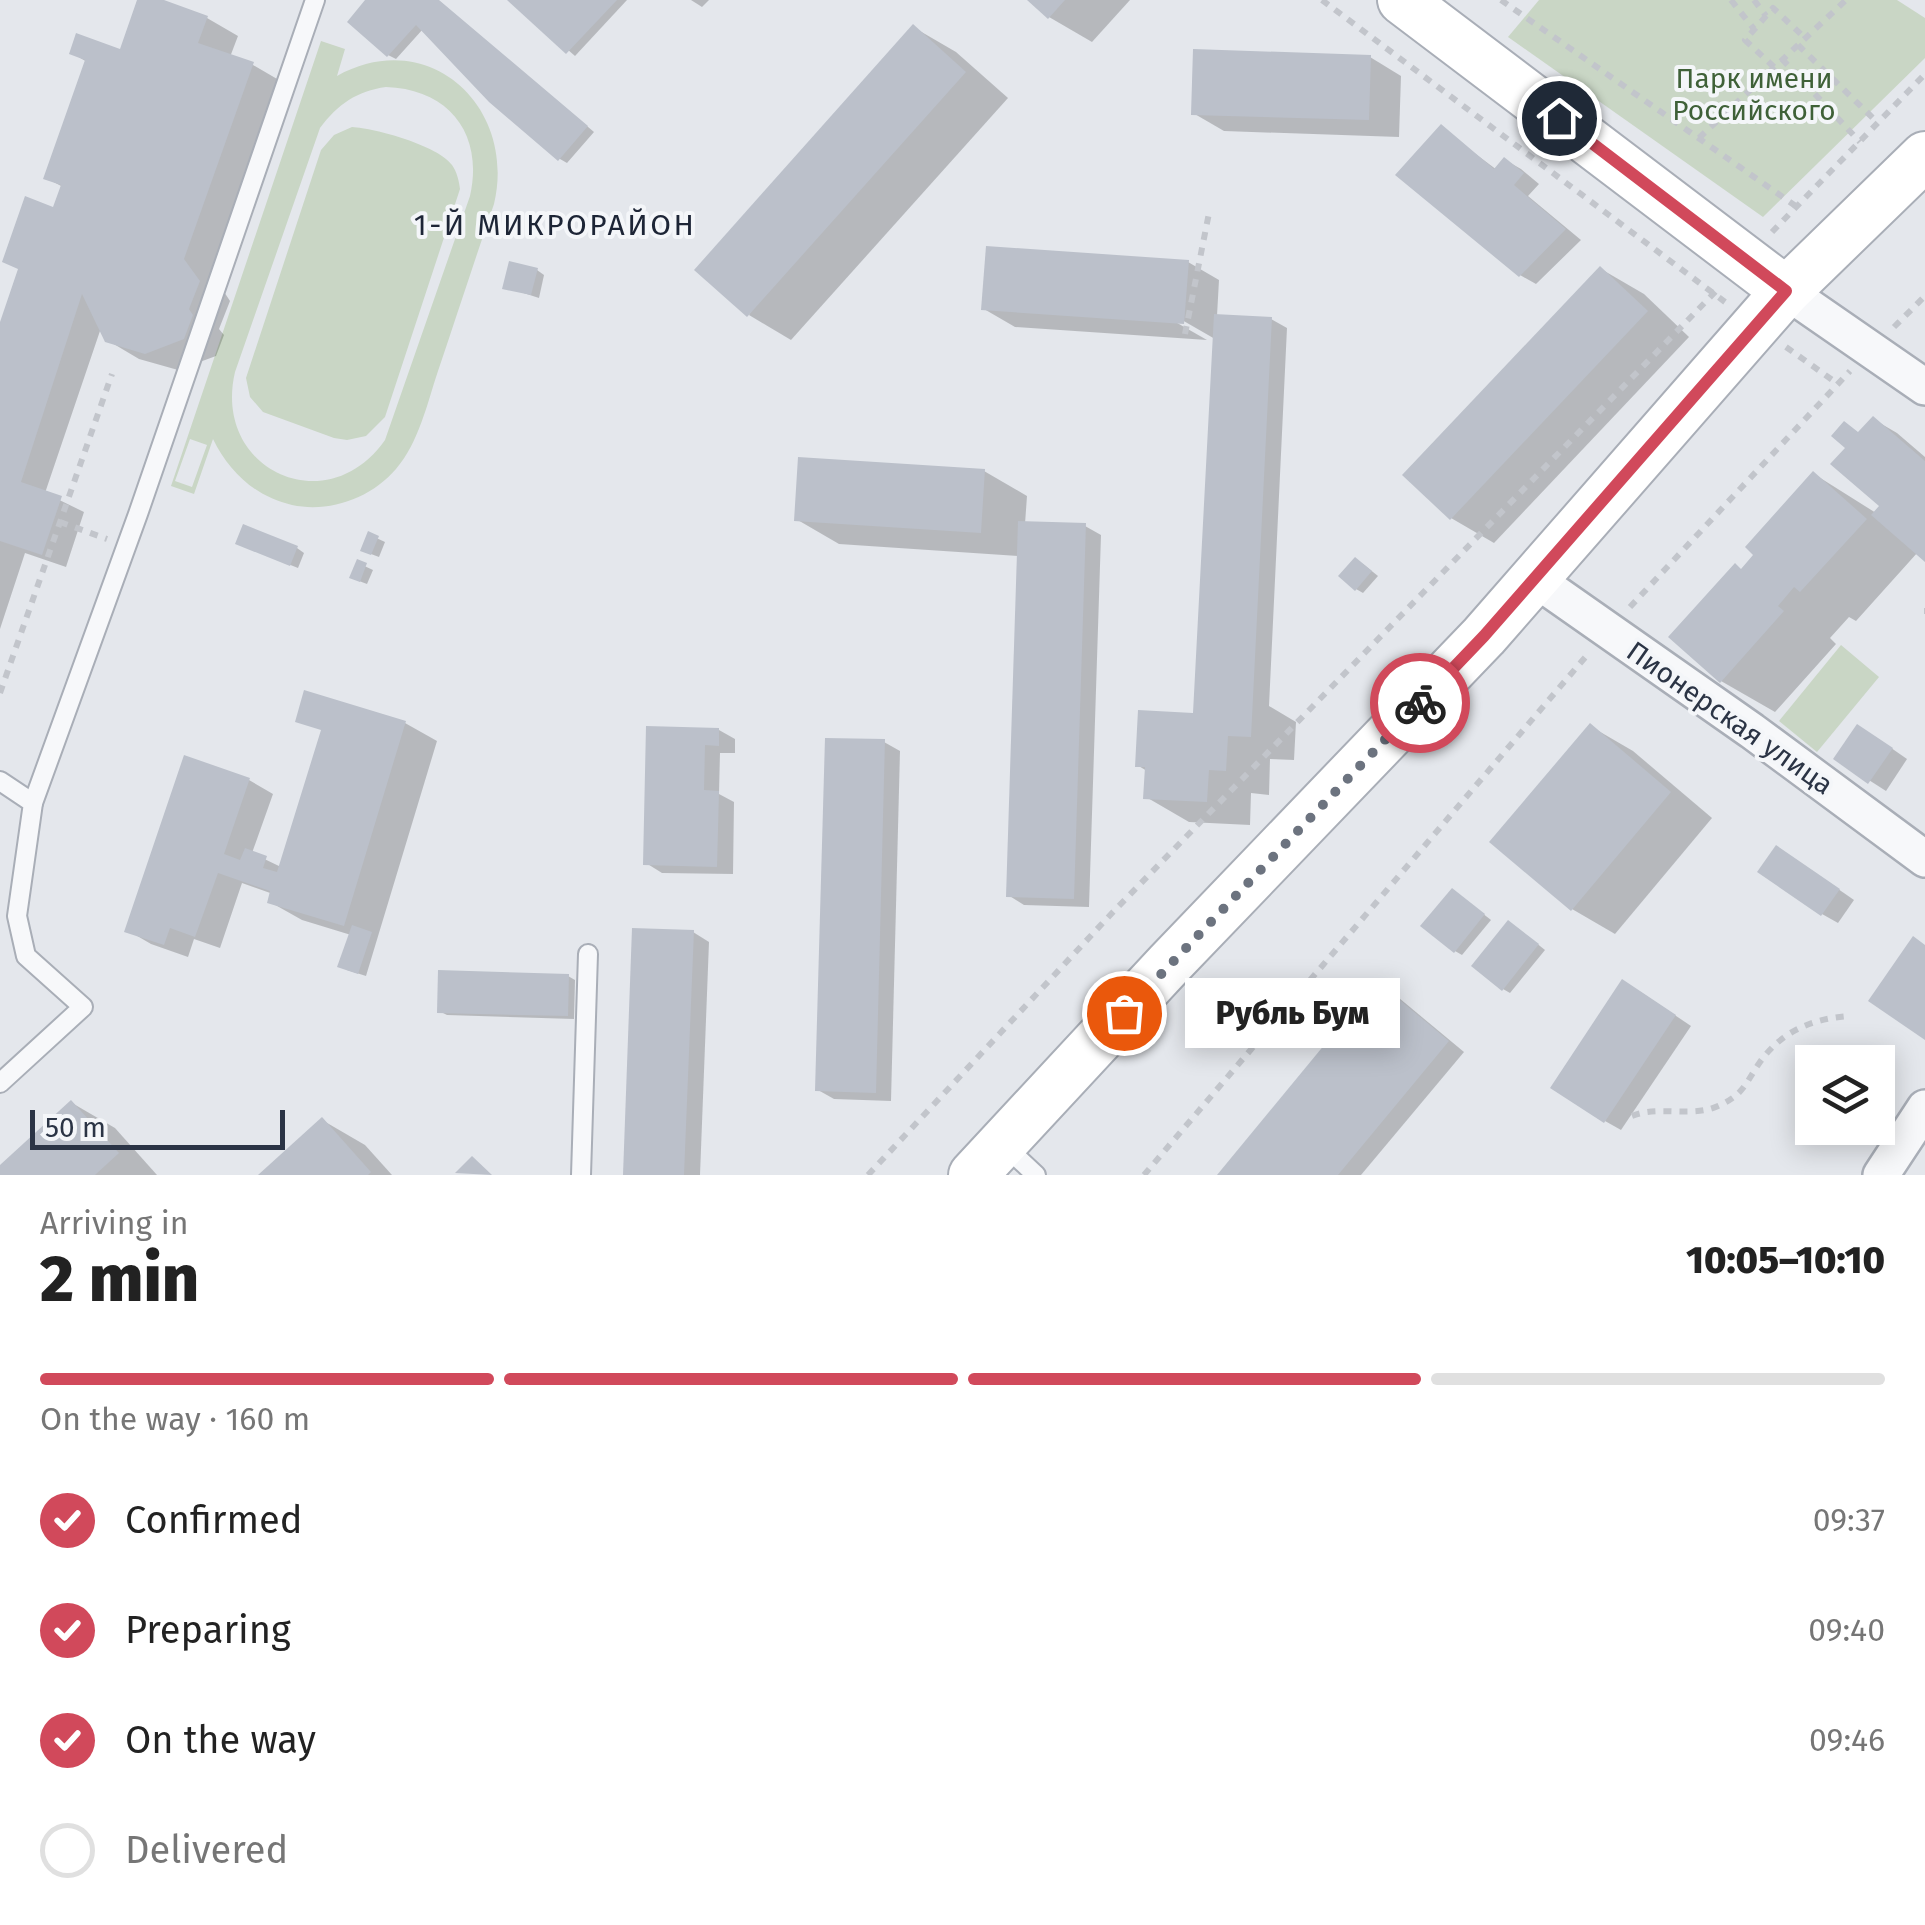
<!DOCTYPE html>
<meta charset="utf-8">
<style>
body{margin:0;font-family:"Fira Sans",sans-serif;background:#f6f6f6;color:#222;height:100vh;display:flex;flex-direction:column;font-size:38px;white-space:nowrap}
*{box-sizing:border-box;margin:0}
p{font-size:32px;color:#767676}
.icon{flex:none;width:55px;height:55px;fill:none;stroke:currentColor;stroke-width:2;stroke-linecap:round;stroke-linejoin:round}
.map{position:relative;height:1175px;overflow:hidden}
.drawer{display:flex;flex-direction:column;background:#fff;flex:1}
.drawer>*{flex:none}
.tools{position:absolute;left:1795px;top:1045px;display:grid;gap:20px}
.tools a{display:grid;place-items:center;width:100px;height:100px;border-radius:0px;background:#fff;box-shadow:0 5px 25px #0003;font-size:50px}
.scale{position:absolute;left:30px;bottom:25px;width:255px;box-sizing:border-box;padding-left:10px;border:5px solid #2b3445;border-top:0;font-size:28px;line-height:35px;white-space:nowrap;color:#2b3445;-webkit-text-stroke:8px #f4f6f9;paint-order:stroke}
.pin{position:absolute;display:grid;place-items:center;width:85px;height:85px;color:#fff;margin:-42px;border:5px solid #fff;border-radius:50%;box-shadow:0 2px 10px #0007}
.courier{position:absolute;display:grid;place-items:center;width:100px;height:100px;margin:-50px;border:8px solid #d1495b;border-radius:50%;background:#fff;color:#222;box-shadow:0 2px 12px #0007}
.bubble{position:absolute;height:70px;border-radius:0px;background:#fff;box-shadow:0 5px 25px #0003;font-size:32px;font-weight:800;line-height:70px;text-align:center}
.overview em{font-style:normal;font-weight:800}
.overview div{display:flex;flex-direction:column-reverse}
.overview{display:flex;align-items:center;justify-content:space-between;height:170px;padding:0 40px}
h1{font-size:65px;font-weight:800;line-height:75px}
.bar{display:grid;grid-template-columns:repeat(4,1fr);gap:15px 10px;align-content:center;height:120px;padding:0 40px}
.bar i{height:12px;border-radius:8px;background:#e0e0e0}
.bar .current{background:#d1495b}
.bar p{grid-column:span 4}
ol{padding:0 40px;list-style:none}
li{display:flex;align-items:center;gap:30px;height:110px}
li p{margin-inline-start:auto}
li .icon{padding:10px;border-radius:50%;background:#d1495b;color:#fff;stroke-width:4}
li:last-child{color:#767676}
li i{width:55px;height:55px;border:5px solid #e0e0e0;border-radius:50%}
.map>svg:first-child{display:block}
.green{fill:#c9d6c5;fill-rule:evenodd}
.shadow{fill:#0003}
.building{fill:#bbc0ca}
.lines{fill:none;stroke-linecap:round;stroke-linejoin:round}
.lane-casing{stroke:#a9aeb7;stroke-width:22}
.street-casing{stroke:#a9aeb7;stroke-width:40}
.secondary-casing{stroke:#a9aeb7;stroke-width:52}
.path{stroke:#c2c5cb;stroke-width:6;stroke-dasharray:8 8;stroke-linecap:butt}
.lane{stroke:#f7f8fa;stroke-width:18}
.street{stroke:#f7f8fa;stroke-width:35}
.secondary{stroke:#fff;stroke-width:48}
.done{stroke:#6c737f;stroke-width:10;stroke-dasharray:0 18}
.route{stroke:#d1495b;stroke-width:12}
.labels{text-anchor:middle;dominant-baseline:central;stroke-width:8;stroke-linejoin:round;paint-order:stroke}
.park-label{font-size:28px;fill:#3f6138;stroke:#f4f6f9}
.street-label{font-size:28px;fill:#2b3445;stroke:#f4f6f9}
.neighbourhood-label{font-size:30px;letter-spacing:2.5px;fill:#1d2536;stroke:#f4f6f9}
</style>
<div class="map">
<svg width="1925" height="1175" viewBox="0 0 1925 1175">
<rect width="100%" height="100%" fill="#e4e7ec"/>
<!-- green -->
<g class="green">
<path d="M1539,0h358l28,18v40l-162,159 -255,-180z"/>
<path d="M321,41l24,8 -8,27c92,-51 180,31 157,128 -19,55 -37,111 -56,167 -11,33 -19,71 -42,98 -25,29 -66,44 -104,36 -36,-8 -63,-33 -79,-66l-19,55 -23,-8zM386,87c63,2 98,47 84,109l-85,244c-58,83 -173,30 -150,-68l85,-244c18,-24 37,-37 66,-41zM190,439l17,6 -15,42 -17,-6z"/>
<path d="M352,127c23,1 87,19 100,38 5,7 7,16 8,24l-75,228 -19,19 -19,4 -13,-2 -71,-26 -13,-15 -4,-19 75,-228 13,-15z"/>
<path d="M1841,645l38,32 -62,75 -38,-31z"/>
</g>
<!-- shadow -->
<g class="shadow">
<path d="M140,0h16l51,18 31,18 -8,21 23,8 31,18 -69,195 15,23 -11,28 5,6 -8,21 -38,14 -39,-11 -32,-19 -6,-12 -56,165 39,19 -18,55 -41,-14 -25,76v-299l63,-143 -17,-9 41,-116 -15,-9 50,-1z"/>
<path d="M369,0h69l156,132 -27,31 -7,-4 -137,-130 -27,30 -8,-4z"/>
<path d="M511,0h116l-52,56z"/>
<path d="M691,0h18l-7,7z"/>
<path d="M1030,0h100l-38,42 -43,-25z"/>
<path d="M913,27l43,25 52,46 -217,242 -42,-25z"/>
<path d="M1370,57l31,19 -2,61 -175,-6 -31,-18z"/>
<path d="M1441,128l56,42 8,-10 16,9 18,15 -11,12 53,44 -45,44 -16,-9z"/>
<path d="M1188,262l31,18 -2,36 54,3 16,9 -18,378 27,16 -2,38 -24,-1 -1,36 -18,-2 -1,32 -61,-3 -43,-25 1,-26 -10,-6 59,-49 19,-377 -40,-23 -3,4 35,20 -192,-13 -31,-18z"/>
<path d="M1601,269l43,25 45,43 -195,206 -43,-25z"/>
<path d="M537,270l7,5 -5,23 -34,-11z"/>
<path d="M1873,419l24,14 28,24v102l-7,-7 -62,69 -7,-4 -19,21 6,6 -61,68 -54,-31 21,-110 72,-97 62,39 6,-7 -22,-71z"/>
<path d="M984,471l43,25 -2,28 60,2 16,9 -12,372 -65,-2 -16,-10 11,-339 -180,-12 -43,-25z"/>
<path d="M370,535l15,7 -6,15 -8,-3z"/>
<path d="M245,547l52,1 7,5 -6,15z"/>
<path d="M358,563l15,7 -6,14 -8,-3z"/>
<path d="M1363,564l15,12 -15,17 -7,-4z"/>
<path d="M405,723l32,18 -71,235 -19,-6 4,-35 -49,-15 -32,-18 3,-8 -31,-11 -22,65 -26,-9 -6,18 -37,-13 -24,-14 122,-150 24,14 -21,59 29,14z"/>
<path d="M1590,726l43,25 79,67 -97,116 -43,-25z"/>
<path d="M649,728l70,2 16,9v14h-15l-1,41 15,8 -1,72 -71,-1 -16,-10z"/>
<path d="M1874,736l33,23 -21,32 -50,-32z"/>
<path d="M884,742l16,9 -9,350 -57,-2 -16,-9z"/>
<path d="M1792,857l62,43 -16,23 -16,-9z"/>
<path d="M1459,895l32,25 -29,35 -7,-4z"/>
<path d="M1516,927l29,23 -35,43 -7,-4z"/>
<path d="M693,932l16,10 -9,233h-75z"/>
<path d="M568,976l7,4 -1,39 -127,-4 -8,-4z"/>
<path d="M1378,984l15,9 71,59 -103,123h-141z"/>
<path d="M1639,991l52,35 -70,104 -16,-9z"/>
<path d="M72,1103l43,25 42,47h-157v-7z"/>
<path d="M322,1120l43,25 27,30h-130z"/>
</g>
<!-- building -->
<g class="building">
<path d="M137,0h27l44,16 -10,27 56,19 -70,197 16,22 -11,28 4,6 -9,24 -39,15 -40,-12 -23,-48 -61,188 41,14 -20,59 -42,-14v-219l18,-53 -16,-7 23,-66 28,11 8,-22 -18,-6 42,-119 -16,-6 7,-21 44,16z"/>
<path d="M365,0h74l149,126 -30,35 -69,-59 -73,-77 -29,32 -40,-35z"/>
<path d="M507,0h110l-51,54z"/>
<path d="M1027,0h38l-17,19z"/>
<path d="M913,24l53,48 -219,245 -53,-47z"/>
<path d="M1193,49l178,6 -2,65 -178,-5z"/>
<path d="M1441,124l53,45 10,-12 20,16 -10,12 52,44 -47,48 -124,-102z"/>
<path d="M986,246l203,14 -5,64 -203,-14z"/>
<path d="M509,261l29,7 -7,27 -29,-6z"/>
<path d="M1600,266l48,45 -198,209 -48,-45z"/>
<path d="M1214,314l58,3 -21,420 -23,-1 -2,35 -17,-1 -2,32 -64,-3 2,-32h-10l3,-57 55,3z"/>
<path d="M1873,416l52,45v101l-54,-47 8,-9 -49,-42 15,-16 -14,-12 13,-15 14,11z"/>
<path d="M798,457l187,12 -4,64 -187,-12z"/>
<path d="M1813,471l54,48 -67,73 -6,-5 -16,19 6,5 -64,72 -52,-46 67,-74 6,6 12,-14 -8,-8z"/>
<path d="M1018,521l68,2 -12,376 -68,-2z"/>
<path d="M243,524l55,22 -8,20 -55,-22z"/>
<path d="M368,531l11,5 -8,19 -11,-4z"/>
<path d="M1355,557l17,14 -17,20 -17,-15z"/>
<path d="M357,559l10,4 -7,19 -11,-4z"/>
<path d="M304,690l102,31 -62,205 -77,-23 3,-12 -52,-18 -23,64 -25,-9 -6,17 -40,-13 60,-177 66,23 -26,76 16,6 5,-12 22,8 -4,12 14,4 44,-142 -26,-8z"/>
<path d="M1590,723l81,69 -100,119 -82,-69z"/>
<path d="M1857,724l36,24 -25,36 -35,-25z"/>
<path d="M646,726l73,2v18l-14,-1 -1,45 15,1 -2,76 -74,-2z"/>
<path d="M825,738l60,1 -9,354 -61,-2z"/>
<path d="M1776,845l64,44 -19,27 -64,-44z"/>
<path d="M1452,888l33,26 -31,39 -34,-27z"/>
<path d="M1508,920l31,24 -37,47 -31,-25z"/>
<path d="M352,925l20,7 -14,42 -21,-7z"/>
<path d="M632,928l62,2 -10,245h-61z"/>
<path d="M1913,936l12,9v95l-57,-39z"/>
<path d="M438,970l131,4 -1,42 -131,-3z"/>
<path d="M1622,979l54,36 -72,108 -54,-35z"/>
<path d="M1377,981l72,60 -111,134h-121z"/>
<path d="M71,1100l48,53 -24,22h-95v-10z"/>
<path d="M322,1117l49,55 -3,3h-110z"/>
<path d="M472,1156l20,19 -37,-2z"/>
</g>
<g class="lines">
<!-- lane casing -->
<g class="lane-casing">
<g id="lane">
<path d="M0,781l33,22 -16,113 9,40 57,51 -83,76"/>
<path d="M33,803l105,-289 177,-514"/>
<path d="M1004,1145l32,30"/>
<path d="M581,1175l7,-221"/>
</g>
</g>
<!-- street casing -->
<g class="street-casing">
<g id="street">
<path d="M1786,291l139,96"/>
<path d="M1535,579l217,152 173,128"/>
<path d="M1881,1175l44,-67"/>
</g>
</g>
<!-- secondary casing -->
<g class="secondary-casing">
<g id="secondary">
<path d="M1402,0l384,291"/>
<path d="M973,1175l196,-211 315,-328 302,-345 139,-135"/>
</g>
</g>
<!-- path -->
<g class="path">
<path d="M1322,0l403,302"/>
<path d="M1501,0l296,207"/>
<path d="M1731,0l23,29"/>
<path d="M1754,0l12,16"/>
<path d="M1798,45l80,78"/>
<path d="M1782,59l78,83"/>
<path d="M1774,67l-29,-27 28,-32 32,30"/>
<path d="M1699,138l147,-138"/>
<path d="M1772,232l153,-158"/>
<path d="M1894,327l31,-31"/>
<path d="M1185,334l24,-121"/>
<path d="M1786,347l52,37"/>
<path d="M60,522l47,17"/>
<path d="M1630,607l220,-236"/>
<path d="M1924,611h1"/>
<path d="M0,693l112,-319"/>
<path d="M1632,1116c27,-11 60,2 86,-10 26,-11 28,-24 42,-44 22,-31 52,-43 88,-46"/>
<path d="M868,1175l245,-263 606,-624"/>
<path d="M1144,1175l444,-521"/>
</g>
<!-- lane -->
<use href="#lane" class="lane"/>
<!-- street -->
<use href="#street" class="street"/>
<!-- secondary -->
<use href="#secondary" class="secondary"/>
</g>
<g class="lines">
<!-- done -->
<path class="done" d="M1124,1013l296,-310"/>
<!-- route -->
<path class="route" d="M1420,703l64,-67 302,-345 -227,-173"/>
</g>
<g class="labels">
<!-- park labels -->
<g class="park-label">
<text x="1754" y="78">Парк имени<tspan x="1754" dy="32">Российского</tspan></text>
</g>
<!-- street labels -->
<g class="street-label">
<text transform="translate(1730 718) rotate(35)">Пионерская улица</text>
</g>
<!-- neighbourhood labels -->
<g class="neighbourhood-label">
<text x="555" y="225">1-Й МИКРОРАЙОН</text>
</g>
</g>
</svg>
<div class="tools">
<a><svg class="icon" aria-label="layers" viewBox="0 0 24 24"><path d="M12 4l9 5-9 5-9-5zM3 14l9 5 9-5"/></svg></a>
</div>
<div class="scale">50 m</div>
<div class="pin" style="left:1124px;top:1013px;background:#ea580c"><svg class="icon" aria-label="bag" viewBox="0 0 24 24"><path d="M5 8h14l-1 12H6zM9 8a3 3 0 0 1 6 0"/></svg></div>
<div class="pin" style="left:1559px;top:118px;background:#1f2937"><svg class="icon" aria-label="home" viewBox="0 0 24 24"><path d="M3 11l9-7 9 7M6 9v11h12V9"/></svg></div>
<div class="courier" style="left:1420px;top:703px"><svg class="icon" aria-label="bike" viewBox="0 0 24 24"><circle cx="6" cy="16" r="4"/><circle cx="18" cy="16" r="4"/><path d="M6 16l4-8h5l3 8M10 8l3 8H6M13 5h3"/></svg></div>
<div class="bubble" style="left:1185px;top:978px;width:215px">Рубль Бум</div>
</div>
<section class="drawer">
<div class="overview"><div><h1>2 min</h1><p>Arriving in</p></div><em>10:05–10:10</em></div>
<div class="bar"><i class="current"></i><i class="current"></i><i class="current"></i><i></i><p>On the way · 160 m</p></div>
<ol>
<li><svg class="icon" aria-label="check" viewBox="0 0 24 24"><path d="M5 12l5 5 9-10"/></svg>Confirmed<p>09:37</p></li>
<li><svg class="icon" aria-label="check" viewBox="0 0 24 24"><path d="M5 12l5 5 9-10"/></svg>Preparing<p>09:40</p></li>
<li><svg class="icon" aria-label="check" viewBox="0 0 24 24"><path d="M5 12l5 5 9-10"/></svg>On the way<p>09:46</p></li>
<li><i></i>Delivered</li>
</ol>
</section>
